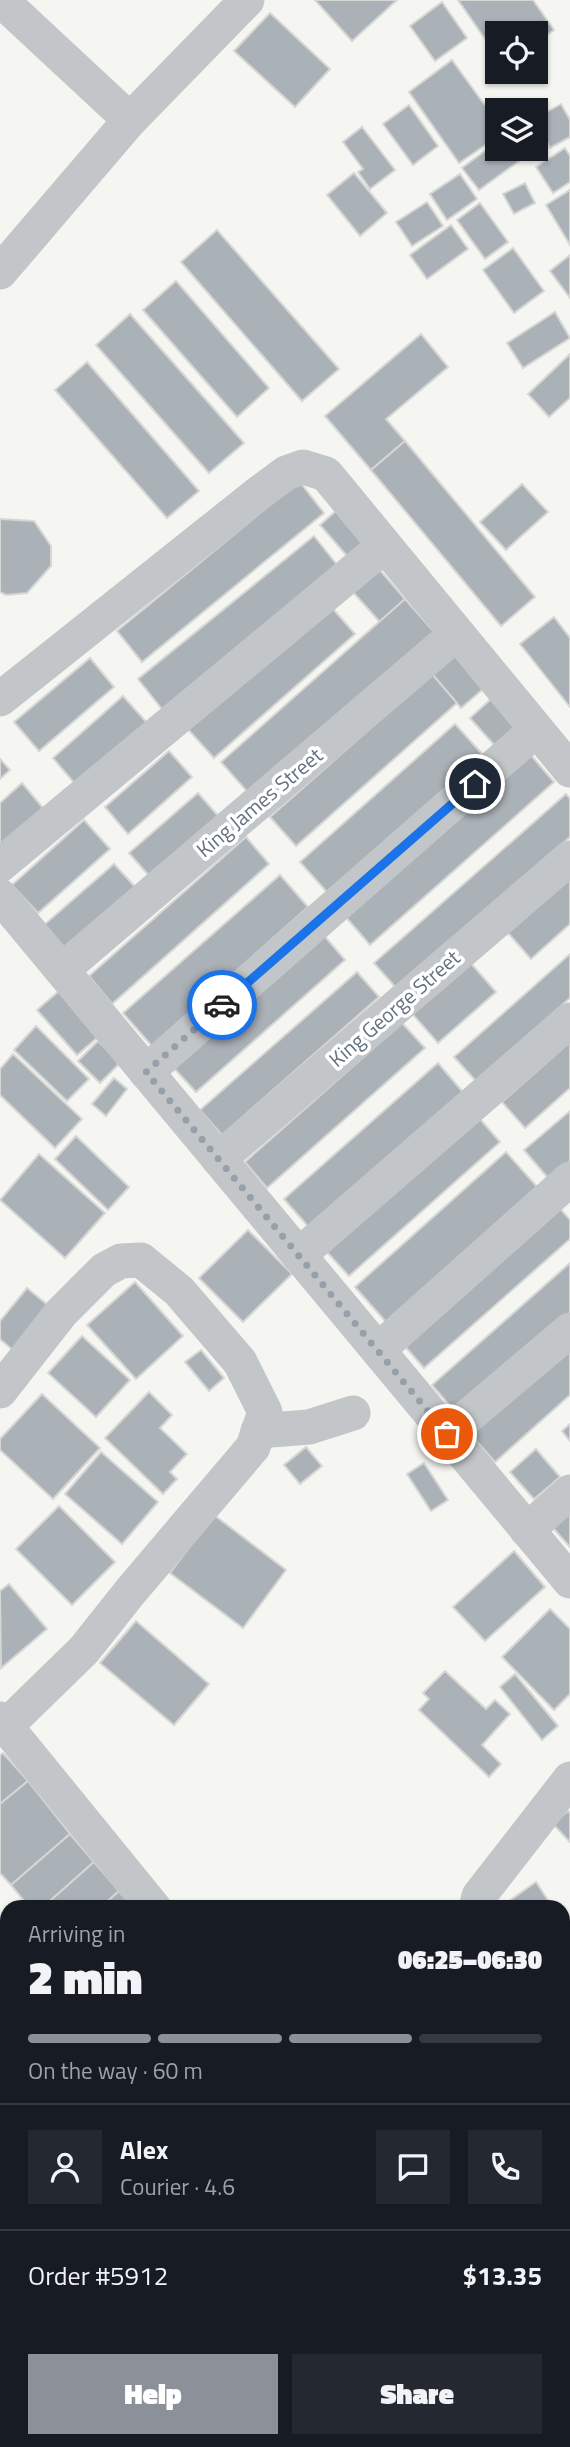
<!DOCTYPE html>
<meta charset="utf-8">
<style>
body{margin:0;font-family:"Titillium Web",sans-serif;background:#242831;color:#f1f3f6;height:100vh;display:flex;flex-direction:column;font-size:26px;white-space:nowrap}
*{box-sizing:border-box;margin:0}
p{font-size:23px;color:#9ea1a6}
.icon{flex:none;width:38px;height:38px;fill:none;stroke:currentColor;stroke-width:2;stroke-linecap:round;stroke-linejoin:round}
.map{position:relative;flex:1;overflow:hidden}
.sheet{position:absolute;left:0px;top:1900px;width:570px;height:548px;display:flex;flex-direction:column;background:#171b24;border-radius:21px 21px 0 0;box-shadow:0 2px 5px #0004}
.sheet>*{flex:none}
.fabs{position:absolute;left:485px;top:21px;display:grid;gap:14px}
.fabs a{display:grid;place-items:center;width:63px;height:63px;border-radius:0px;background:#171b24;box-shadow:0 2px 5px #0004;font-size:35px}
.pin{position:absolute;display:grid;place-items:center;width:60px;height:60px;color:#fff;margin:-30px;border:4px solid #fff;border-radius:50%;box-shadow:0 2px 7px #0007}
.courier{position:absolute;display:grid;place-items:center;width:70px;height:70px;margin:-35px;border:5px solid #1a73e8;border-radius:50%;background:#fff;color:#222;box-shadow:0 2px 9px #0007}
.summary em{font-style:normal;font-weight:800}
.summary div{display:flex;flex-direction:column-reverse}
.summary{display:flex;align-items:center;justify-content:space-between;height:119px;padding:0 28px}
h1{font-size:46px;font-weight:800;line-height:52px}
.bar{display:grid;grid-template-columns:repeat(4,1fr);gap:10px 7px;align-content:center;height:84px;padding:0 28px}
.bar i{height:9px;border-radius:5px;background:#363941}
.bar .selected{background:#8c9099}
.bar p{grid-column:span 4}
.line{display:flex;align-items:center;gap:18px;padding:0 28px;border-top:2px solid #363941}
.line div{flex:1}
.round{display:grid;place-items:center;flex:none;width:74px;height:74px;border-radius:0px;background:#242831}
.cta{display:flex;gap:14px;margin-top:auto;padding:14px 28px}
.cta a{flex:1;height:80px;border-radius:0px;background:#8c9099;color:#fff;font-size:28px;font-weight:800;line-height:80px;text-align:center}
.cta a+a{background:#242831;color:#f1f3f6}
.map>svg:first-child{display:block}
.building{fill:#aab1b7;stroke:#d6d6d4;stroke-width:2}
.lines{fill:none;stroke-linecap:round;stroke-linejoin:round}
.minor{stroke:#c2c6c9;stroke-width:35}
.primary{stroke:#d3d8dc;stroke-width:38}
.done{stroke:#95a0aa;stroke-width:7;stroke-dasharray:0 12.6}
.route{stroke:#1a73e8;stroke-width:9}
.labels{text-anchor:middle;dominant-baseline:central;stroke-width:7;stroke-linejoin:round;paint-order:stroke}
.street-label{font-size:21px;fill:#627383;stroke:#fff}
</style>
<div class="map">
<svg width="570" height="2447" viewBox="0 0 570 2447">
<rect width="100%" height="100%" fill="#f5f5f1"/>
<!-- building -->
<g class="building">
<path d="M315,0h82l-45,41z"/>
<path d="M458,0h75l21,30 -18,13v-10h-17l-4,-5 -7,5h-11v8l-7,5z"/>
<path d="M442,2l25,36 -32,23 -25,-35z"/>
<path d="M270,13l60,56 -35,38 -61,-56z"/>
<path d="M452,60l45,62v15l-38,26 -50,-71z"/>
<path d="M561,104l9,16v17l-20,11 -14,-30z"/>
<path d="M409,105l29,41 -25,19 -30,-41z"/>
<path d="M362,127l33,43 -25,19 -12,-17 5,-3 -20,-27z"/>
<path d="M497,142v7h39v-4l1,3 -58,42 -17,-22z"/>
<path d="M565,148l5,8v26l-17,11 -17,-26z"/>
<path d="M354,173l33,40 -27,23 -33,-41z"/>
<path d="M460,174l17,25 -30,21 -17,-26z"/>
<path d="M525,183l10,20 -21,11 -11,-20z"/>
<path d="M570,190v55l-24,-40z"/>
<path d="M427,202l16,24 -31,20 -16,-24z"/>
<path d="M480,203l28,39 -23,17 -28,-39z"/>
<path d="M451,225l17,24 -41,30 -17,-24z"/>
<path d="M217,230l122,139 -37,32 -121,-139z"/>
<path d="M513,248l31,43 -30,22 -31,-43z"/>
<path d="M570,255v43l-20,-27z"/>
<path d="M176,281l93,107 -32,29 -94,-107z"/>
<path d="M555,312l15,26 -47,30 -16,-25z"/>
<path d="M130,314l114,129 -35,30 -113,-128z"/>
<path d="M421,334l27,33 -62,52 19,22 -34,29 -46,-54z"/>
<path d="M570,354v44l-21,19 -21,-23z"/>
<path d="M87,362l112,129 -32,27 -112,-128z"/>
<path d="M405,441l130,156 -34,29 -130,-156z"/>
<path d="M299,481l25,32 -182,149 -25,-31z"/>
<path d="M522,484l26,28 -42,38 -26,-28z"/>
<path d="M338,509l29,32 -19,16 -28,-32z"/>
<path d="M0,519l34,2 17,25v20l-24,27 -21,2 -6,-3z"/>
<path d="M314,536l24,30 -176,143 -24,-30z"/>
<path d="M378,568l27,31 -25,23 -28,-31z"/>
<path d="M405,599l32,36 -184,163 -32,-36z"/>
<path d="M327,602l28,32 -141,124 -28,-31z"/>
<path d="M554,617l16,21v69l-50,-63z"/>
<path d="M460,649l30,34 -29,25 -29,-34z"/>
<path d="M90,658l24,29 -75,64 -25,-29z"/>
<path d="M432,674l25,29 -161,143 -26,-29z"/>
<path d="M123,696l24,27 -71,62 -23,-27z"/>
<path d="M491,699l27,30 -21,19 -27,-30z"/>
<path d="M455,724l28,31 -156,137 -27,-30z"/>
<path d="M169,751l23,26 -64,57 -23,-27z"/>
<path d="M529,753l25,29 -184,163 -25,-29z"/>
<path d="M0,759l10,11 -10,9z"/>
<path d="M22,783l21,25 -43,38v-43z"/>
<path d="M198,793l22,25 -69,60 -22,-25z"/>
<path d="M566,794l4,5v38l-172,153 -24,-27z"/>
<path d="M84,820l26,29 -72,64 -26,-28z"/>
<path d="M246,837l23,27 -157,140 -23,-28z"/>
<path d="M114,864l23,25 -71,62 -22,-26z"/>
<path d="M280,875l28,32 -156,139 -29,-33z"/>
<path d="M570,878v46l-39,35 -23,-26z"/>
<path d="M321,932l24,28 -149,132 -25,-27z"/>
<path d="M570,954v44l-94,83 -22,-24z"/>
<path d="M467,959l29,33 -58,51 -29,-33z"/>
<path d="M357,972l22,25 -157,138 -22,-25z"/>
<path d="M66,985l39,46 -28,24 -40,-45z"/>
<path d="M402,1023l23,25 -158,140 -22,-26z"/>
<path d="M36,1026l53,53 -22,22 -53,-51z"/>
<path d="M98,1041l22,22 -20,20 -22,-22z"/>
<path d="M570,1042v46l-45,40 -23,-26z"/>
<path d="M13,1054l69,65 -27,29 -55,-53v-26z"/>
<path d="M438,1063l29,34 -153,136 -30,-34z"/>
<path d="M114,1078l13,11 -21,27 -14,-12z"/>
<path d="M570,1111v50l-21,18 -25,-29z"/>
<path d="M479,1118l21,24 -151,134 -22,-24z"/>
<path d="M76,1136l53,51 -21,23 -53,-51z"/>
<path d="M506,1152l33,37 -152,134 -32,-36z"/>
<path d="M39,1154l66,59 -40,45 -65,-58z"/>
<path d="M558,1206l12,14v19l-146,129 -22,-25z"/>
<path d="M248,1230l44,44 -49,48 -44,-44z"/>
<path d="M570,1263v50l-113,101 -25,-29z"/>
<path d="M135,1282l48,54 -47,43 -49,-54z"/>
<path d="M27,1288l23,19 -35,45 -15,-13v-18z"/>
<path d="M82,1336l48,44 -34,37 -48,-44z"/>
<path d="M570,1346v49l-75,67 -25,-28z"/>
<path d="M201,1350l23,28 -15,13 -24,-29z"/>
<path d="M149,1392l23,23 -12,13 27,26 -17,18 7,7 -14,15 -58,-56z"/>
<path d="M42,1394l58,54 -47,51 -53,-49v-11z"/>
<path d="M570,1424v17l-8,-10z"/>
<path d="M306,1447l16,19 -22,18 -16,-19z"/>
<path d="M536,1449l24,28 -26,22 -24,-27z"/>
<path d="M101,1452l57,50 -36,42 -57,-50z"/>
<path d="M424,1463l24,37 -17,11 -24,-37z"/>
<path d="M59,1506l56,56 -43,43 -56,-56z"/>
<path d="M570,1512v35l-17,-19z"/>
<path d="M214,1515l72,55 -43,58 -73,-55z"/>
<path d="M514,1551l31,36 -60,54 -32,-34z"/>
<path d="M9,1584l38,45 -46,39 -1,-77z"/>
<path d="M550,1609l20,20v65l-16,16 -52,-53z"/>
<path d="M136,1621l73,63 -35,41 -74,-62z"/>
<path d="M445,1671l41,38 9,-9 15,14 -28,31 19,19 -12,13 -70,-67 10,-11 -6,-6z"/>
<path d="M515,1674l43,52 -16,14 -42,-53z"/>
<path d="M3,1753l25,28 -28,23v-49z"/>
<path d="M28,1781l42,53 -59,51 -11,-12v-69z"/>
<path d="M568,1811l2,2v29l-17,-18z"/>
<path d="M70,1834l24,28 -52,46h-12l-19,-23z"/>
<path d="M94,1862l25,29 -19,17h-58z"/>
<path d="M536,1882l17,26h-50l-1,-2z"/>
<path d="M119,1891l14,17h-33z"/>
<path d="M564,1913l6,9v33l-6,5z"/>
<path d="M7,1990v24l-7,-8v-10z"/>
<path d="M570,2034v52l-4,5 -2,-2v-49z"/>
<path d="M7,2088v55l-7,-13v-38z"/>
<path d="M564,2096l6,8 -1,33 -5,-7z"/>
<path d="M564,2143l6,8v50l-6,5z"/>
<path d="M570,2315v37l-3,2 -3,-4v-29z"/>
<path d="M210,2441h20l-7,6h-9z"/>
<path d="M230,2441h58l-7,6h-58z"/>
</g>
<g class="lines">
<!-- minor -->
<g class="minor">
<path d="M1,0l129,120"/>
<path d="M0,272l130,-152 117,-120"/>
<path d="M0,699l259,-206 27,-20 17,-6 23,7 244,296"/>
<path d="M0,865l384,-319"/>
<path d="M0,896l570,685"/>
<path d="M62,970l394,-336"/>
<path d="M146,1072l390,-342"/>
<path d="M219,1159l351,-301"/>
<path d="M299,1255l271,-235"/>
<path d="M378,1350l192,-171"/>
<path d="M0,1391l61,-78 43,-43 17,-9 20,-1 38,31 61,71 25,50 -12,35 -123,145 -46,58 -78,76"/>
<path d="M258,1431l51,-4 44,-14"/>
<path d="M447,1434l123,-104"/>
<path d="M527,1530l43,-38"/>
<path d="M0,1719l154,189"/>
<path d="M476,1908l3,-12 91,-117"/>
<path d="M0,2039l7,9"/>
</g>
<!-- primary -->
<path class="primary" d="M564,2434l6,-8"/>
</g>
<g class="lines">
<!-- done -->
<path class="done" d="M222,1005l-76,67 301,362"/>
<!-- route -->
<path class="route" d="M222,1005l253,-221"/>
</g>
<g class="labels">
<!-- street labels -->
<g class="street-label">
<text transform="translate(259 802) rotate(-40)">King James Street</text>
<text transform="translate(394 1008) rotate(-41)">King George Street</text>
</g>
</g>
</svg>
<div class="fabs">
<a><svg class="icon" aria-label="locate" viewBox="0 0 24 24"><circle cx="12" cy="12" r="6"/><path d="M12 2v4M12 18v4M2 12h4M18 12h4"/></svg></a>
<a><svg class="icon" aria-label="layers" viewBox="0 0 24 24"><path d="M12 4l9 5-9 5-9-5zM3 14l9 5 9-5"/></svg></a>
</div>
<div class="pin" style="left:447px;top:1434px;background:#ea580c"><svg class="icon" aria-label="bag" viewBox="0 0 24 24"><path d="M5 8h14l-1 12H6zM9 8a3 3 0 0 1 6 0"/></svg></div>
<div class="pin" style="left:475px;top:784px;background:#1f2937"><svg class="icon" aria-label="home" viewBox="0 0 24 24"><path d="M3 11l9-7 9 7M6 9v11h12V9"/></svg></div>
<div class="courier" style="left:222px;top:1005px"><svg class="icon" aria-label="car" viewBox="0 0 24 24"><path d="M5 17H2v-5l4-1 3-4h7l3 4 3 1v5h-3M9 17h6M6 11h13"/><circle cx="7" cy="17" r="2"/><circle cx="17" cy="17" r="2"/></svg></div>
<section class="sheet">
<div class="summary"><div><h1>2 min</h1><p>Arriving in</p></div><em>06:25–06:30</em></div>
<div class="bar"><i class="selected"></i><i class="selected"></i><i class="selected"></i><i></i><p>On the way · 60 m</p></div>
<div class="line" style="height:126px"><a class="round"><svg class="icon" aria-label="person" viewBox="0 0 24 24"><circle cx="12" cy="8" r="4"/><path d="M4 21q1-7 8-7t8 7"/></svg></a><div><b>Alex</b><p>Courier · 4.6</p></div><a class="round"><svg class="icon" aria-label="chat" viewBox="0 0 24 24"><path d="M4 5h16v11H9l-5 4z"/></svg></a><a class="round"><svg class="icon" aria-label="phone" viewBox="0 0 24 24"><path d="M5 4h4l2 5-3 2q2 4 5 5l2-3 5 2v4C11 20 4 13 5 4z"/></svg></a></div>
<div class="line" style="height:91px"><div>Order #5912</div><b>$13.35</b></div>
<div class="cta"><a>Help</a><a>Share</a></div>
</section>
</div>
